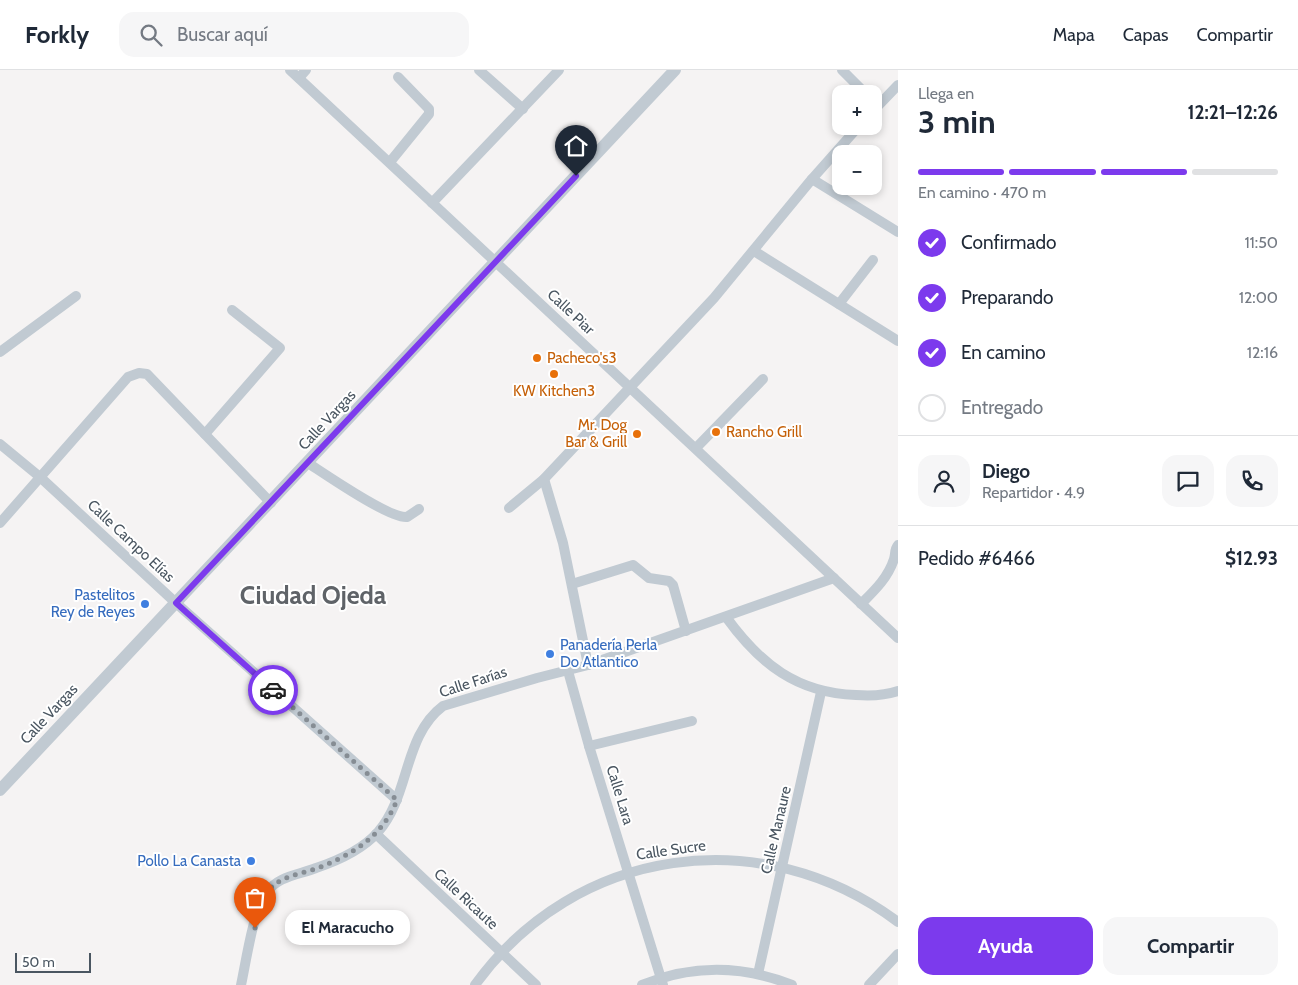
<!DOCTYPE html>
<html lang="es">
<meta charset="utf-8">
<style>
body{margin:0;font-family:Cabin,sans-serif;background:#f6f6f7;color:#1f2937;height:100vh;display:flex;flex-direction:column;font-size:19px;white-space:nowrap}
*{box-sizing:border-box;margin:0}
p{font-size:16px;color:#747a83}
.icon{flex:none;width:28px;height:28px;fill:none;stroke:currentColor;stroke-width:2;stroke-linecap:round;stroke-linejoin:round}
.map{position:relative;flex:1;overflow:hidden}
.details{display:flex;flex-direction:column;background:#fff;width:400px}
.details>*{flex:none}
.buttons{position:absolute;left:832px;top:15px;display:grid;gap:10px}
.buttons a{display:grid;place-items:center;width:50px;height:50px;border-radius:10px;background:#fff;box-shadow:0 2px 8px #0003;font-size:25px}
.scale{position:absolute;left:15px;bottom:12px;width:76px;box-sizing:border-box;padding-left:5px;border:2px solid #4a5661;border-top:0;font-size:14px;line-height:18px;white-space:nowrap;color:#4a5661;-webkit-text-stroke:4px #fff;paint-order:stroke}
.pin{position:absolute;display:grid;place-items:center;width:42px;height:42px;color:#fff;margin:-51px -21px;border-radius:50% 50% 50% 0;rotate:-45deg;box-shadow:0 0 5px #0007}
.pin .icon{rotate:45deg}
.courier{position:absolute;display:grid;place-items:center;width:50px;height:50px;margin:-25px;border:4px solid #7c3aed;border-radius:50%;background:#fff;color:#222;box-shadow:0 1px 6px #0007}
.bubble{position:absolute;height:35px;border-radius:15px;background:#fff;box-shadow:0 2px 8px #0003;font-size:16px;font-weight:700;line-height:35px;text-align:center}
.summary em{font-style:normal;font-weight:700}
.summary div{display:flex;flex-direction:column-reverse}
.summary{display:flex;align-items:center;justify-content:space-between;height:85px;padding:0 20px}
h1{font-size:32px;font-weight:700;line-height:38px}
.bar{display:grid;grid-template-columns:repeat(4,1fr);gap:8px 5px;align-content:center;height:60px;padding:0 20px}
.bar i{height:6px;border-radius:4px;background:#e0e1e3}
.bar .on{background:#7c3aed}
.bar p{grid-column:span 4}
.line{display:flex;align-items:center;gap:12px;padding:0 20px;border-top:1px solid #e0e1e3}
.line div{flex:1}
.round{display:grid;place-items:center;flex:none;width:52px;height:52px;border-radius:15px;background:#f6f6f7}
ol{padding:0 20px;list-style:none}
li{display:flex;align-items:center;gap:15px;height:55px}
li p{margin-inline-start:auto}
li .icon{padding:5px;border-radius:50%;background:#7c3aed;color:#fff;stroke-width:4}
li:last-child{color:#747a83}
li i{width:28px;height:28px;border:2px solid #e0e1e3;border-radius:50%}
.action{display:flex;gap:10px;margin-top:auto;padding:10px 20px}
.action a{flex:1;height:58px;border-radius:15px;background:#7c3aed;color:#fff;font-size:20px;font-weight:700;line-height:58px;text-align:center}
.action a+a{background:#f6f6f7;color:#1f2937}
header{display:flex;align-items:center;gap:30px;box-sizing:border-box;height:70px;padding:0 25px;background:#fff;border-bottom:1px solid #e0e1e3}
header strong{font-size:24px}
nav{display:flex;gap:28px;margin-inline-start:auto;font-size:18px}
.search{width:350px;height:45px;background:#f6f6f7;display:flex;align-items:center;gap:12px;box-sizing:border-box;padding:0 18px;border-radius:15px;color:#747a83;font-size:19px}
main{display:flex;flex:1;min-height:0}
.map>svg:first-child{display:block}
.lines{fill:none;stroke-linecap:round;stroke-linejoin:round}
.minor{stroke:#c1cad2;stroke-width:10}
.tertiary{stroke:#c1cad2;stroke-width:12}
.done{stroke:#868d94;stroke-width:5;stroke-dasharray:0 9}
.route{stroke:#7c3aed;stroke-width:6}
.food-dot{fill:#e8710a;stroke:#fff;stroke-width:2}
.shop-dot{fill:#3f7fe0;stroke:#fff;stroke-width:2}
.labels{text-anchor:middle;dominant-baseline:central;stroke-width:4;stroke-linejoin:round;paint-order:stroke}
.street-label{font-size:15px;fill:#4a5661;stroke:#fff}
.food-label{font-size:15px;fill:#c56008;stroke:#fff;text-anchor:start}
.shop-label{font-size:15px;fill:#366cbe;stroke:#fff;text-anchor:end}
.town-label{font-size:25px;font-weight:bold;fill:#5f6368;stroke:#fff}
</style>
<header>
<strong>Forkly</strong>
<div class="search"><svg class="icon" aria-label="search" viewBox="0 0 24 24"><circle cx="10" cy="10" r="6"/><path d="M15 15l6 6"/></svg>Buscar aquí</div>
<nav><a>Mapa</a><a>Capas</a><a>Compartir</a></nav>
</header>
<main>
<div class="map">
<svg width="898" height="915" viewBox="0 0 898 915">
<rect width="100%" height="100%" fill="#f5f3f3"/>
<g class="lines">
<!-- minor -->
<g class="minor">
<path d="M290,0l608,568"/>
<path d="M479,0l44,39"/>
<path d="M842,0l24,24"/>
<path d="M299,8l7,-8"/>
<path d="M874,40l24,-25"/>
<path d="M390,92l39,-48v-5l-31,-32"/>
<path d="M812,109l86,53"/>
<path d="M432,133l127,-133"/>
<path d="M754,181l144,90"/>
<path d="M839,234l34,-44"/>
<path d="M0,282l76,-56"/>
<path d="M205,364l75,-86 -48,-38"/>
<path d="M0,374l40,33 136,126 221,197"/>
<path d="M696,378l67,-69"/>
<path d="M308,393c17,11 82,56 99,54l12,-8"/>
<path d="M544,409l19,64 25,122"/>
<path d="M509,438l35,-29 170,-181 98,-119 47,-53"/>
<path d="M0,453l128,-146 11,-4 8,1 124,129"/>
<path d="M572,514l61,-19 16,13 20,3 4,4 13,46"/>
<path d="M861,534c13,-13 27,-26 33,-45 2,-6 0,-9 4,-14"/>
<path d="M726,547c34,47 71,76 130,78 14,1 28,1 42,-4"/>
<path d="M568,601l21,75 74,239"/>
<path d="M589,676l103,-25"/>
<path d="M376,764l160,151"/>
<path d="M758,904l63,-282"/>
<path d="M241,915c5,-23 12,-73 25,-92 12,-17 32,-18 50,-25 21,-7 47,-19 62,-36 32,-36 25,-96 65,-126l94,-28 51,-13 246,-87"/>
<path d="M475,915c100,-139 287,-165 423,-63"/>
<path d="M642,915c49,-20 100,-20 150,0"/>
<path d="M869,915l29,-31"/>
</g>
<!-- tertiary -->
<path class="tertiary" d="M0,720l675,-720"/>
</g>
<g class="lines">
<!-- done -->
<path class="done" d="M255,858c2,-11 4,-24 10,-33 11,-18 32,-20 50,-26 36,-13 68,-33 82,-69l-124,-110"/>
<!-- route -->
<path class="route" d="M273,620l-97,-87 400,-427"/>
</g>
<!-- markers -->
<g class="food-dot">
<circle cx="537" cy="288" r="5"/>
<circle cx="554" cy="304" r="5"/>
<circle cx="716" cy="362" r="5"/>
<circle cx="637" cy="364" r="5"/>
</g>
<g class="shop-dot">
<circle cx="145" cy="534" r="5"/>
<circle cx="550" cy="584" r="5"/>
<circle cx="251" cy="791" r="5"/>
</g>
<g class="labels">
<!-- street labels -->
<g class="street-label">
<text transform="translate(571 242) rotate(43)">Calle Piar</text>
<text transform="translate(327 350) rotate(-47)">Calle Vargas</text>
<text transform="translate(131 471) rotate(43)">Calle Campo Elías</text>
<text transform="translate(473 612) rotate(-18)">Calle Farías</text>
<text transform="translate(49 644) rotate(-47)">Calle Vargas</text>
<text transform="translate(620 725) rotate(73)">Calle Lara</text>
<text transform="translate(776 760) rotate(-77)">Calle Manaure</text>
<text transform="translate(671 780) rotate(-8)">Calle Sucre</text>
<text transform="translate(466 829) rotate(43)">Calle Ricaute</text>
</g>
<!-- food labels -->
<g class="food-label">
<text x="547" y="288">Pacheco's3</text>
<text x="554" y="321" text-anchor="middle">KW Kitchen3</text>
<text x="627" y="355" text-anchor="end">Mr. Dog<tspan x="627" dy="17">Bar &amp; Grill</tspan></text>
<text x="726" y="362">Rancho Grill</text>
</g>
<!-- shop labels -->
<g class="shop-label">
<text x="135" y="525">Pastelitos<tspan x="135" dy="17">Rey de Reyes</tspan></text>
<text x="560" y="575" text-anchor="start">Panadería Perla<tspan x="560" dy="17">Do Atlantico</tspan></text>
<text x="241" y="791">Pollo La Canasta</text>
</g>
<!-- town labels -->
<g class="town-label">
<text x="313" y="525">Ciudad Ojeda</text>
</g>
</g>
</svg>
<div class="buttons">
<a>+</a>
<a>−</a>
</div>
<div class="scale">50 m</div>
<div class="pin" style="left:255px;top:858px;background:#ea580c"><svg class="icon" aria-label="bag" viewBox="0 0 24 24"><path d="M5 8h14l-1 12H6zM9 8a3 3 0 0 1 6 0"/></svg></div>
<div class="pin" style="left:576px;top:106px;background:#1f2937"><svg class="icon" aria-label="home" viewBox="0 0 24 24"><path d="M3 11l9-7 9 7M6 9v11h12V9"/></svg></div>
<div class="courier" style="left:273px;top:620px"><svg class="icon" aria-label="car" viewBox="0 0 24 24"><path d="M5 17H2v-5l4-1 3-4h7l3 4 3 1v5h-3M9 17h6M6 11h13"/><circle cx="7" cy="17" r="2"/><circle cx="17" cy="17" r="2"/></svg></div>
<div class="bubble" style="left:285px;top:840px;width:125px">El Maracucho</div>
</div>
<section class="details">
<div class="summary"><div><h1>3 min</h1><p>Llega en</p></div><em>12:21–12:26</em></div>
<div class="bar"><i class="on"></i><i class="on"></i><i class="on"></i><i></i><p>En camino · 470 m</p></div>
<ol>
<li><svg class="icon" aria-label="check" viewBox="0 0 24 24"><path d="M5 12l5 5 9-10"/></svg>Confirmado<p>11:50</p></li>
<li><svg class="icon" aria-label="check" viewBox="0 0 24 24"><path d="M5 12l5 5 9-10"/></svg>Preparando<p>12:00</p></li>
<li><svg class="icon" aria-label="check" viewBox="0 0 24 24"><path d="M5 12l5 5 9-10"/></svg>En camino<p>12:16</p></li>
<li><i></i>Entregado</li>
</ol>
<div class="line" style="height:90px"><a class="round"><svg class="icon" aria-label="person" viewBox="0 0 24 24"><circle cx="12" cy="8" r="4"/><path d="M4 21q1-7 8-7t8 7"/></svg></a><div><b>Diego</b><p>Repartidor · 4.9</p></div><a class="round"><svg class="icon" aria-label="chat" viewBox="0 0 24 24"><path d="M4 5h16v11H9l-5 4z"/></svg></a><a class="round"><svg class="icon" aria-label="phone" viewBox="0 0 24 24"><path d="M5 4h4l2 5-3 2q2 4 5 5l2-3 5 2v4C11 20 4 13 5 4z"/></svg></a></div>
<div class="line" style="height:65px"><div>Pedido #6466</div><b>$12.93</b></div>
<div class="action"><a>Ayuda</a><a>Compartir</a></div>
</section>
</main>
